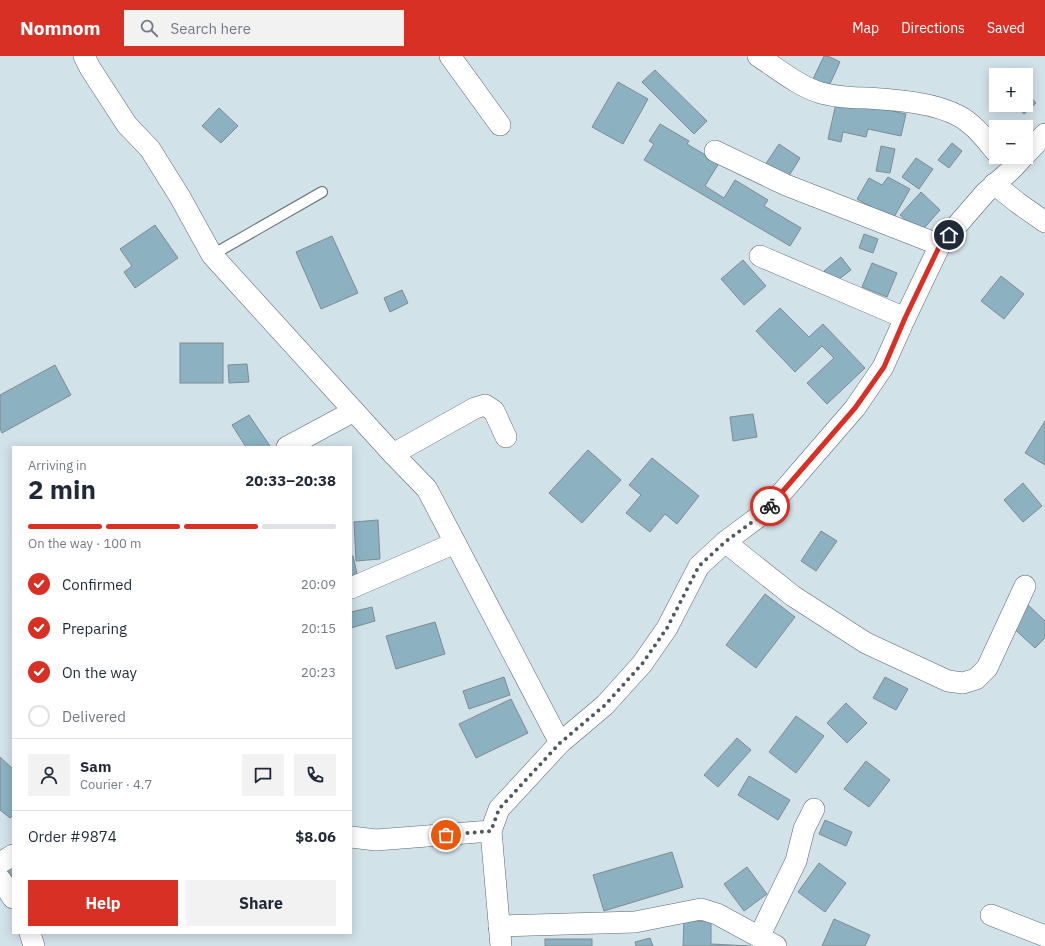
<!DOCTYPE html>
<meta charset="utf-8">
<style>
body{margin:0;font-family:"IBM Plex Sans",sans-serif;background:#f2f2f3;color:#1f2937;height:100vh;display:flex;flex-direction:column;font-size:15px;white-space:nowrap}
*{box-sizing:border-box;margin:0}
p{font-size:13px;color:#747a83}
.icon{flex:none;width:22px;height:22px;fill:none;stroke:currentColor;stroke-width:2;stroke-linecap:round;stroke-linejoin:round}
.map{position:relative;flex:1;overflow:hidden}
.drawer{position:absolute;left:12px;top:390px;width:340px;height:488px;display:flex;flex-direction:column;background:#fff;border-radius:0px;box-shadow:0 2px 10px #0003}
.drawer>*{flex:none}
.fabs{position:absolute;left:989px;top:12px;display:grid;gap:8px}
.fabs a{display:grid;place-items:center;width:44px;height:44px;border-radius:0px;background:#fff;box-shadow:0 2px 10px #0003;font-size:20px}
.pin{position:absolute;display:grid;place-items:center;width:34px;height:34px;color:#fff;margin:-17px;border:2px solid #fff;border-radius:50%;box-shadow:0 1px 4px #0007}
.courier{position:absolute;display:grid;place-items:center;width:40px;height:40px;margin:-20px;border:3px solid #d93025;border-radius:50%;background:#fff;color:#222;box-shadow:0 1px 5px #0007}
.head em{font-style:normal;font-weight:800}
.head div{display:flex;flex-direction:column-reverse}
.head{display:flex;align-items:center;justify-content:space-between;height:68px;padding:0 16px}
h1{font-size:26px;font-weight:800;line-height:30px}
.bar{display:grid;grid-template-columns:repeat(4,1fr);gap:6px 4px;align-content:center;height:48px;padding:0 16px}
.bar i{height:5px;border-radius:3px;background:#e0e1e3}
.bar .selected{background:#d93025}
.bar p{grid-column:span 4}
.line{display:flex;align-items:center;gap:10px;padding:0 16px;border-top:1px solid #e0e1e3}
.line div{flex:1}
.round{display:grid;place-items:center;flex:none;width:42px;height:42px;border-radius:0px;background:#f2f2f3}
ol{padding:0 16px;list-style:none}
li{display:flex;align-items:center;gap:12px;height:44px}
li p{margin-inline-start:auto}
li .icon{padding:4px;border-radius:50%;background:#d93025;color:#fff;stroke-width:4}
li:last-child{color:#747a83}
li i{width:22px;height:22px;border:2px solid #e0e1e3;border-radius:50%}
.button{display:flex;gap:8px;margin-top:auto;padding:8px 16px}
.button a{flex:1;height:46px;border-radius:0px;background:#d93025;color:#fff;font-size:16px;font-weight:800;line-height:46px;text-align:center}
.button a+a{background:#f2f2f3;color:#1f2937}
header{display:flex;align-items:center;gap:24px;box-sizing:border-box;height:56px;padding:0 20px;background:#d93025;color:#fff}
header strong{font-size:19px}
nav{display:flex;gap:22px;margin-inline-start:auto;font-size:14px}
.search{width:280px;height:36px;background:#f2f2f3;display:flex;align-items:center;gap:10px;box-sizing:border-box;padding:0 14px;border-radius:0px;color:#747a83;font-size:15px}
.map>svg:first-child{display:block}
.building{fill:#8cb1c1;stroke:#7d8c92}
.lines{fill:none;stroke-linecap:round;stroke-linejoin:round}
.lane-casing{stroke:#5b686e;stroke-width:12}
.street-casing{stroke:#5b686e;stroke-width:22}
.lane{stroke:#fff;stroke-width:10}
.street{stroke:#fff;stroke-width:21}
.done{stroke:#50595d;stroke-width:4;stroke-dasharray:0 7.2}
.route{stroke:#d93025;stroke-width:5}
</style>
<header>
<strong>Nomnom</strong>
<div class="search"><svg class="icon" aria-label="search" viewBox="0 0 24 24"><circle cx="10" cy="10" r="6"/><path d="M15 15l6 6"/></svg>Search here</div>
<nav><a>Map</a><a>Directions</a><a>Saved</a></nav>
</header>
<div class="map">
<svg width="1045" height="890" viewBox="0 0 1045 890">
<rect width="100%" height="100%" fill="#d2e2e9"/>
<!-- building -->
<g class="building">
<path d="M824,0h4l12,6 -11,24 -16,-7z"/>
<path d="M655,14l52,51 -13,13 -52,-52z"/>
<path d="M618,26l30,17 -25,45 -31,-17z"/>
<path d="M1026,36l10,11 -12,11 -8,-9h10z"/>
<path d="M837,43l69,15 -5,22 -33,-7 -2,8 -23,-5 -2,10 -13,-3z"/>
<path d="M219,52l19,18 -17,17 -19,-17z"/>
<path d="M660,68l29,17 -2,3 32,19 -14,23 19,12 11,-18 33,20 -4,6 37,22 -11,18 -146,-86 10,-16 -5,-3z"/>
<path d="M952,87l10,8 -13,17 -11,-8z"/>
<path d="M779,88l21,14 -13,21 -22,-14z"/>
<path d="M881,90l14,3 -5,24 -14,-2z"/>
<path d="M916,102l17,11 -14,20 -17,-12z"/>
<path d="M888,121l22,12 -17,30 -36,-20 12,-21 13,7z"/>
<path d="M921,136l19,18 -20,23 -20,-18z"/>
<path d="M155,169l23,33 -43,30 -11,-16 8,-6 -12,-17z"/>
<path d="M864,178l14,5 -5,14 -14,-5z"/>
<path d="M332,180l26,57 -37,16 -25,-57z"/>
<path d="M841,201l10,13 -17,13 -10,-12z"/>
<path d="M743,204l23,26 -22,19 -23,-26z"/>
<path d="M872,207l25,10 -10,24 -25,-10z"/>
<path d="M1001,220l23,18 -20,25 -23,-18z"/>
<path d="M402,234l6,13 -18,9 -6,-14z"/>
<path d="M780,252l29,29 14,-13 42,44 -38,36 -20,-21 27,-25 -12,-12 -27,26 -39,-41z"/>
<rect x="180" y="287" width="43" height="40"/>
<path d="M247,308l2,18 -20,1 -1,-18z"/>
<path d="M55,309l16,30 -69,38 -2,-4v-34z"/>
<path d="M753,358l4,23 -24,4 -3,-24z"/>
<path d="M249,359l21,31 -1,1h-23l-14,-22z"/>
<path d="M1045,365v44l-20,-12z"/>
<path d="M588,394l33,30 -39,43 -33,-30z"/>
<path d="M652,402l47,38 -22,28 -12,-10 -15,18 -24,-19 15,-18 -12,-10z"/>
<path d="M1023,427l19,23 -19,16 -19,-22z"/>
<path d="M378,464l2,39 -24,2 -2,-39z"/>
<path d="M821,475l16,10 -21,30 -15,-10z"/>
<path d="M351,500h2l4,18 -6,2z"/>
<path d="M765,538l30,23 -39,51 -30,-23z"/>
<path d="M1027,548l18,17v17l-10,10 -26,-24z"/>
<path d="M372,551l3,14 -24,7v-16z"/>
<path d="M435,566l10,32 -49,15 -10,-33z"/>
<path d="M504,621l6,18 -41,14 -6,-18z"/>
<path d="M885,621l23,12 -12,21 -23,-12z"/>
<path d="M511,643l17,34 -52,25 -17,-34z"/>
<path d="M846,647l21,20 -20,20 -20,-20z"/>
<path d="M796,660l28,20 -28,37 -27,-21z"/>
<path d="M737,682l14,12 -33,37 -14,-12z"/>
<path d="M0,701l13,12v46l-3,3 -10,-8z"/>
<path d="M866,705l24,19 -21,27 -25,-18z"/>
<path d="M749,720l41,24 -12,20 -40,-25z"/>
<path d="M825,764l27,12 -6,14 -27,-12z"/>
<path d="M672,796l11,35 -79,24 -11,-36z"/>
<path d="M13,806v16l-8,-12z"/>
<path d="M819,807l27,20 -21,29 -27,-20z"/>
<path d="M747,811l20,27 -23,17 -20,-27z"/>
<path d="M834,863l36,16 -5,11h-43z"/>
<path d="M684,864l27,2v22l39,2h-67z"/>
<path d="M650,882l3,8h-17l-1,-4z"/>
<rect x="545" y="883" width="47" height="7"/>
</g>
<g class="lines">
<!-- lane casing -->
<g class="lane-casing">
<path id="lane" d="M212,199l110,-63"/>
</g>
<!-- street casing -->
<g class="street-casing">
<g id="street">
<path d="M84,0l6,12 37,57 23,24 30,48 32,58 181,199 34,35 133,254"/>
<path d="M450,0l50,69"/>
<path d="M758,0c20,13 40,30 63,37 16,4 30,5 46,5 29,2 66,4 92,18 15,8 27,24 37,36"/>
<path d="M715,95l71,34 154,60"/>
<path d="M1026,98l19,-20"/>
<path d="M994,128l24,19 27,19"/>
<path d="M760,200l145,62"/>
<path d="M287,391l67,-36"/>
<path d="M393,398l82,-46 10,-3 9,6 12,26"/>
<path d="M725,486l68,54 73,47 82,38 15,2 13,-4 11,-11 38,-82"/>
<path d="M351,532l104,-45"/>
<path d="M351,781l25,3 115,-9"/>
<path d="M0,807l13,-8"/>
<path d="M0,823l13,19"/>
<path d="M991,859l54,21"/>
<path d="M499,870l136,-4 66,-13 16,5 59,32"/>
<path d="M30,877l4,13"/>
<path d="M759,881l37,-76 8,-32 10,-20"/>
<path d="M501,890l-10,-115 8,-22 61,-66 45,-38 37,-41 25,-36 32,-62 26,-24 40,-30 90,-104 28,-41 22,-49 35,-73 45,-52 26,-23 12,-13"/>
</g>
</g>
<!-- lane -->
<use href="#lane" class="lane"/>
<!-- street -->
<use href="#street" class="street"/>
</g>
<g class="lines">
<!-- done -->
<path class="done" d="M446,779l45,-4 8,-22 61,-66 45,-38 37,-41 25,-36 32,-62 26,-24 41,-30 4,-6"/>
<!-- route -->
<path class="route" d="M770,450l85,-98 29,-41 21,-49 35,-73 9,-10"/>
</g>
</svg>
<div class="fabs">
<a>+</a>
<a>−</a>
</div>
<div class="pin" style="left:446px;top:779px;background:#ea580c"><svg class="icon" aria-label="bag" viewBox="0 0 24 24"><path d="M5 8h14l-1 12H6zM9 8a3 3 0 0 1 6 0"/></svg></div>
<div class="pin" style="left:949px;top:179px;background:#1f2937"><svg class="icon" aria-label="home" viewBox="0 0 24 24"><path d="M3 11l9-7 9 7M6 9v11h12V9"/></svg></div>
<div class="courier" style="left:770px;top:450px"><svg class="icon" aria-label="bike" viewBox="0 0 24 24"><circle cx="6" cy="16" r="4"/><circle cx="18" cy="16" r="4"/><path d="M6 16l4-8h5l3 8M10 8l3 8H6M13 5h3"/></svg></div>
<section class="drawer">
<div class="head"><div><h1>2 min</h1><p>Arriving in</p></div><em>20:33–20:38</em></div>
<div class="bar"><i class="selected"></i><i class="selected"></i><i class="selected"></i><i></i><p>On the way · 100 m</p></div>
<ol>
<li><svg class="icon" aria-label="check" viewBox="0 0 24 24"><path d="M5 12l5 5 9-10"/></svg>Confirmed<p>20:09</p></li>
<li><svg class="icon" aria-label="check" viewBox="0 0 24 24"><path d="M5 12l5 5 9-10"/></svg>Preparing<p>20:15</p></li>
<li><svg class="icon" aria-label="check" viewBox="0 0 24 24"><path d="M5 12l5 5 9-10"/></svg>On the way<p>20:23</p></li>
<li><i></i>Delivered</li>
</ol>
<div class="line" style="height:72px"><a class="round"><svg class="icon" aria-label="person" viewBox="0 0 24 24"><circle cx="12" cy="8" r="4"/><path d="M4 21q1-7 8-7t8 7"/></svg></a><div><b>Sam</b><p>Courier · 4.7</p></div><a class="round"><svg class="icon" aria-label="chat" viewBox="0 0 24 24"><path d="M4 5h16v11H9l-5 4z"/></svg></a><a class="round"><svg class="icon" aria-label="phone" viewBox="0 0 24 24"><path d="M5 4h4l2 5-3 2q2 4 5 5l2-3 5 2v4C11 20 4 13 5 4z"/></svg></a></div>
<div class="line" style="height:52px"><div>Order #9874</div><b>$8.06</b></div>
<div class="button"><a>Help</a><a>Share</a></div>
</section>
</div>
